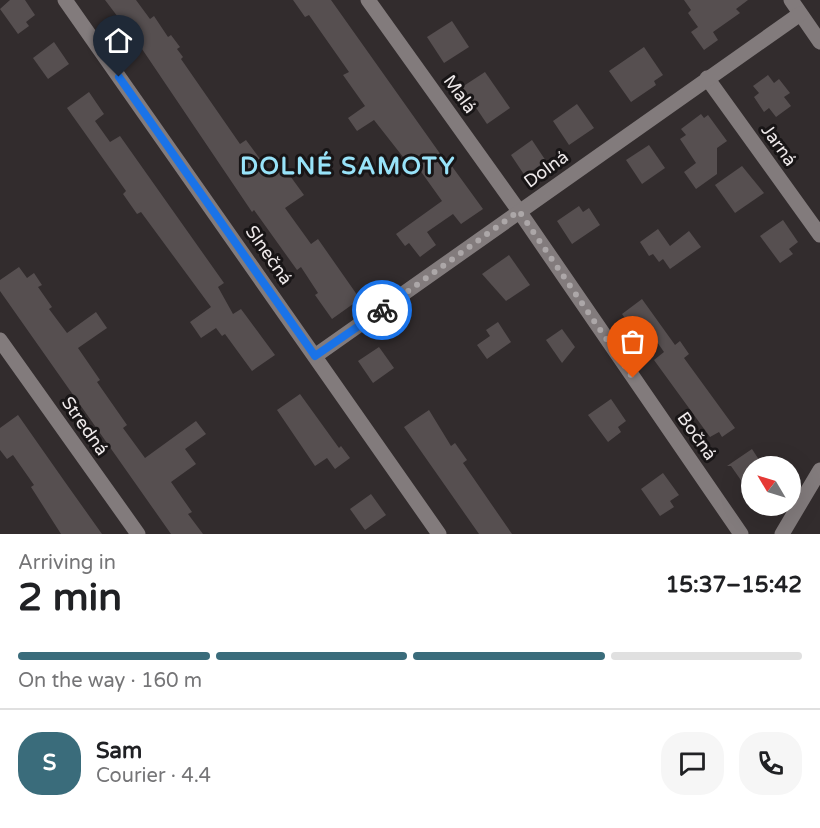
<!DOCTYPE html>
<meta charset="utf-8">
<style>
body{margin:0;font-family:"Varela Round",sans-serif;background:#f6f6f6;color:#202124;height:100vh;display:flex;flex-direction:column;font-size:22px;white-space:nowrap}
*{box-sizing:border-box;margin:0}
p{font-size:20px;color:#757577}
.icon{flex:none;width:33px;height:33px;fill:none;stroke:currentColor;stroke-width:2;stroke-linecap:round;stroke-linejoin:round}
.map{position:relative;height:534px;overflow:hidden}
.panel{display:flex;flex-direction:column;background:#fff;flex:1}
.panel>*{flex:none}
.needle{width:39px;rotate:308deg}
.buttons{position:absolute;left:741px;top:456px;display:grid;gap:12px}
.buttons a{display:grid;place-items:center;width:60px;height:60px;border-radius:50%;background:#fff;box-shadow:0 6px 24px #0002;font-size:30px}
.pin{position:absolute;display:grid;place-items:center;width:51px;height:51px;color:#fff;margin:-62px -26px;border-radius:50% 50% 50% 0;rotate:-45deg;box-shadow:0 0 6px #0007}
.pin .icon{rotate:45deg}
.courier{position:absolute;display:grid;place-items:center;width:60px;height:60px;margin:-30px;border:4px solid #1a73e8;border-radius:50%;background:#fff;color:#222;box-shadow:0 2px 8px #0007}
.headline em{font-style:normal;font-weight:700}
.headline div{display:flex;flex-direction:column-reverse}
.headline{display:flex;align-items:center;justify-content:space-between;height:102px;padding:0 18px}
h1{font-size:39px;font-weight:700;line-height:45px}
.bar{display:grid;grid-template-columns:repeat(4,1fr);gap:9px 6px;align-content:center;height:72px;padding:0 18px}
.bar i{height:8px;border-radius:4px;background:#e0e0e0}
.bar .active{background:#3a6c7b}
.bar p{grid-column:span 4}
.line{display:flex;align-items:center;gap:15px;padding:0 18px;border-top:2px solid #e0e0e0}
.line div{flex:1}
.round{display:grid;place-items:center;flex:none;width:63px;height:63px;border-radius:24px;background:#f6f6f6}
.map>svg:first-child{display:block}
.building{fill:#564f50}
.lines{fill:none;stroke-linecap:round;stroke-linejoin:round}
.street{stroke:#827b7c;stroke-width:15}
.done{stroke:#aca7a8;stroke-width:6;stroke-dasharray:0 10.8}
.route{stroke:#1a73e8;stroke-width:8}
.labels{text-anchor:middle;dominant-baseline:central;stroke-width:6;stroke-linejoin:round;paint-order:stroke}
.street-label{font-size:18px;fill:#eee9ea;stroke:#181516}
.district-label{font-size:24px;font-weight:bold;letter-spacing:1.5px;fill:#98e3f9;stroke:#181516}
</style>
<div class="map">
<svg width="820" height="534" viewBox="0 0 820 534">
<rect width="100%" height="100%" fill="#322c2d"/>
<!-- building -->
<g class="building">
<path d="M10,0h15l10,15 -9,7 3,4 -11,8 -18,-25z"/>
<path d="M105,0h31l14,19 4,-3 14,21 3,-2 9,12 -3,2 6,8 -2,2 59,85 6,-4 23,31 11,-9 24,33 -19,13 26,36 7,-5 42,60 -28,20 -17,-24 3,-2 -17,-26 -4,3 -43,-60 -2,2 -112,-166z"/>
<path d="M293,0h38l110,155 2,-1 40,55 -22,15 -8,-10 -26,18 9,13 -16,12 -11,-14 -4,3 -9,-12 46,-33 -30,-42 -5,3 -33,-42 -17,11 -9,-13 17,-12 -22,-31 6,-3 -40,-57 -4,2z"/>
<path d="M684,0h64l-12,9 4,4 -27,19 5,8 -14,10 -13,-18 7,-5 -10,-14 3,-3z"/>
<path d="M452,21l17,26 -25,16 -17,-26z"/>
<path d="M54,42l15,22 -21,15 -15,-21z"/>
<path d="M644,47l19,28 -9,6 2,4 -25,17 -22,-31z"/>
<path d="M485,72l25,36 -23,16 -25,-37z"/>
<path d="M768,75l6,8 5,-4 11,14 -6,4 7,9 -15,11 -7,-9 -5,4 -10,-15 5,-4 -6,-7z"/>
<path d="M89,92l15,22 -9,7 15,21 10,-6 104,147 -6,4 15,27 8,-5 34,46 -23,16 -27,-37 -3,2 -6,-8 -15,10 -11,-16 21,-15 -70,-95 -4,2 -14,-20 3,-3 -59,-83z"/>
<path d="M577,104l17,24 -25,17 -16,-24z"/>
<path d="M701,114l3,4 4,-3 19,26 -10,7v26l-21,15 -12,-17 12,-9 -16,-24 6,-4 -5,-6z"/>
<path d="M532,140l14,21 -21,15 -14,-21z"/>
<path d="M649,145l16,23 -23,16 -16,-24z"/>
<path d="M742,166l22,27 -29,20 -20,-28z"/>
<path d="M579,206l4,6 6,-4 11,17 -28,19 -15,-23z"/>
<path d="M783,220l15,22 -9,7 4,5 -13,9 -20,-27z"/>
<path d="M658,229l12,17 19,-15 12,16 -31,22 -7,-10 -4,3 -6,-8 -4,2 -9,-14z"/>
<path d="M509,255l21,30 -24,16 -24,-27z"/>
<path d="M19,267l8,11 7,-5 8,12 -4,2 14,20 -3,2 18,24 29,-21 11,16 -29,20 22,32 -3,2 30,43 -4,3 22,30 51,-37 10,13 -21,15 11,15 -25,18 21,30 -4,2 15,20h-32l-171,-243v-11z"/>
<path d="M642,299l33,46 5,-4 9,13 -5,4 51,70 -13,9 -3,-5 -9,5 -56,-77 10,-8 -16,-23 -10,7 -16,-22z"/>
<path d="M498,322l13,20 -24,17 -10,-14 13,-9 -4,-6z"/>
<path d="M562,329l13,18 -13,16 -16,-23z"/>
<path d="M379,347l15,21 -21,15 -15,-22z"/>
<path d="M300,394l39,54 2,-2 9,12 -15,11 -8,-11 -12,8 -38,-56z"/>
<path d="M611,399l15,22 -8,6 3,5 -13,10 -20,-27z"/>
<path d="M429,410l22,36 4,-3 12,17 -4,3 49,71h-33l-75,-107z"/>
<path d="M18,415l47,67 37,52h-41l-30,-47 3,-2 -21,-30 -6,4 -7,-9v-22z"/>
<path d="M752,449l11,17h-11v30l-21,-30h-4z"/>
<path d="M663,473l16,22 -9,6 4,6 -14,9 -19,-27z"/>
<path d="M371,494l15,21 -21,15 -15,-21z"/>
</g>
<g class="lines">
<!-- street -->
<g class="street">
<path d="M65,0l374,534"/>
<path d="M368,0l151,211 222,323"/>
<path d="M791,0l29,42"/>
<path d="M707,78l113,157"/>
<path d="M0,340l138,194"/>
<path d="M315,356l485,-342"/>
<path d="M782,534l38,-64"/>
</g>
</g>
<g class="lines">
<!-- done -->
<path class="done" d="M382,310l137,-99 114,167"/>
<!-- route -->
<path class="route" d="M119,77l196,279 67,-46"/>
</g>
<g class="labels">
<!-- street labels -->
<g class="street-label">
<text transform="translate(460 94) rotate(54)">Malá</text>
<text transform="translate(779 145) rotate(54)">Jarná</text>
<text transform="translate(546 169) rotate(-36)">Dolná</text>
<text transform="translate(269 255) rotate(55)">Slnečná</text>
<text transform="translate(85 426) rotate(55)">Stredná</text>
<text transform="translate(697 436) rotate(55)">Bočná</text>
</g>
<!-- district labels -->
<g class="district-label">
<text x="348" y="166">DOLNÉ SAMOTY</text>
</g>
</g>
</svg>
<div class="buttons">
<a><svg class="needle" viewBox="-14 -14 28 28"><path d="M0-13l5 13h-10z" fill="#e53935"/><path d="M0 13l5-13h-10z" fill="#757577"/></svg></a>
</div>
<div class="pin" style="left:633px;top:378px;background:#ea580c"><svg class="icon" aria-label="bag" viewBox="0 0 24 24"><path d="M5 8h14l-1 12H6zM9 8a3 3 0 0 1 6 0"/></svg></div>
<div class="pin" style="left:119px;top:77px;background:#1f2937"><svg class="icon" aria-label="home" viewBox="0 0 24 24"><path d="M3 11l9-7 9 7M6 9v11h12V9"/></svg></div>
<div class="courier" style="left:382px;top:310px"><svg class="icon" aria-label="bike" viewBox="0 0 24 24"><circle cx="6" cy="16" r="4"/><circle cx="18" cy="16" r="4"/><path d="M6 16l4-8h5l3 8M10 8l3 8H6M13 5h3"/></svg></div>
</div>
<section class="panel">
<div class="headline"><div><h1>2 min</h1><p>Arriving in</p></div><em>15:37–15:42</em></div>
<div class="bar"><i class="active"></i><i class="active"></i><i class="active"></i><i></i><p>On the way · 160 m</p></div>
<div class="line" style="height:108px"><b class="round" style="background:#3a6c7b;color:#fff">S</b><div><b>Sam</b><p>Courier · 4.4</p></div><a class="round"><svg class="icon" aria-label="chat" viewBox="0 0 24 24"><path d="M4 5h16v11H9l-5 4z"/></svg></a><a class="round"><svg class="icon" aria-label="phone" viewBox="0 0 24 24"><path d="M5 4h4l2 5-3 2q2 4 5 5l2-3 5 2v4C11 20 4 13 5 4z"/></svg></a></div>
</section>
